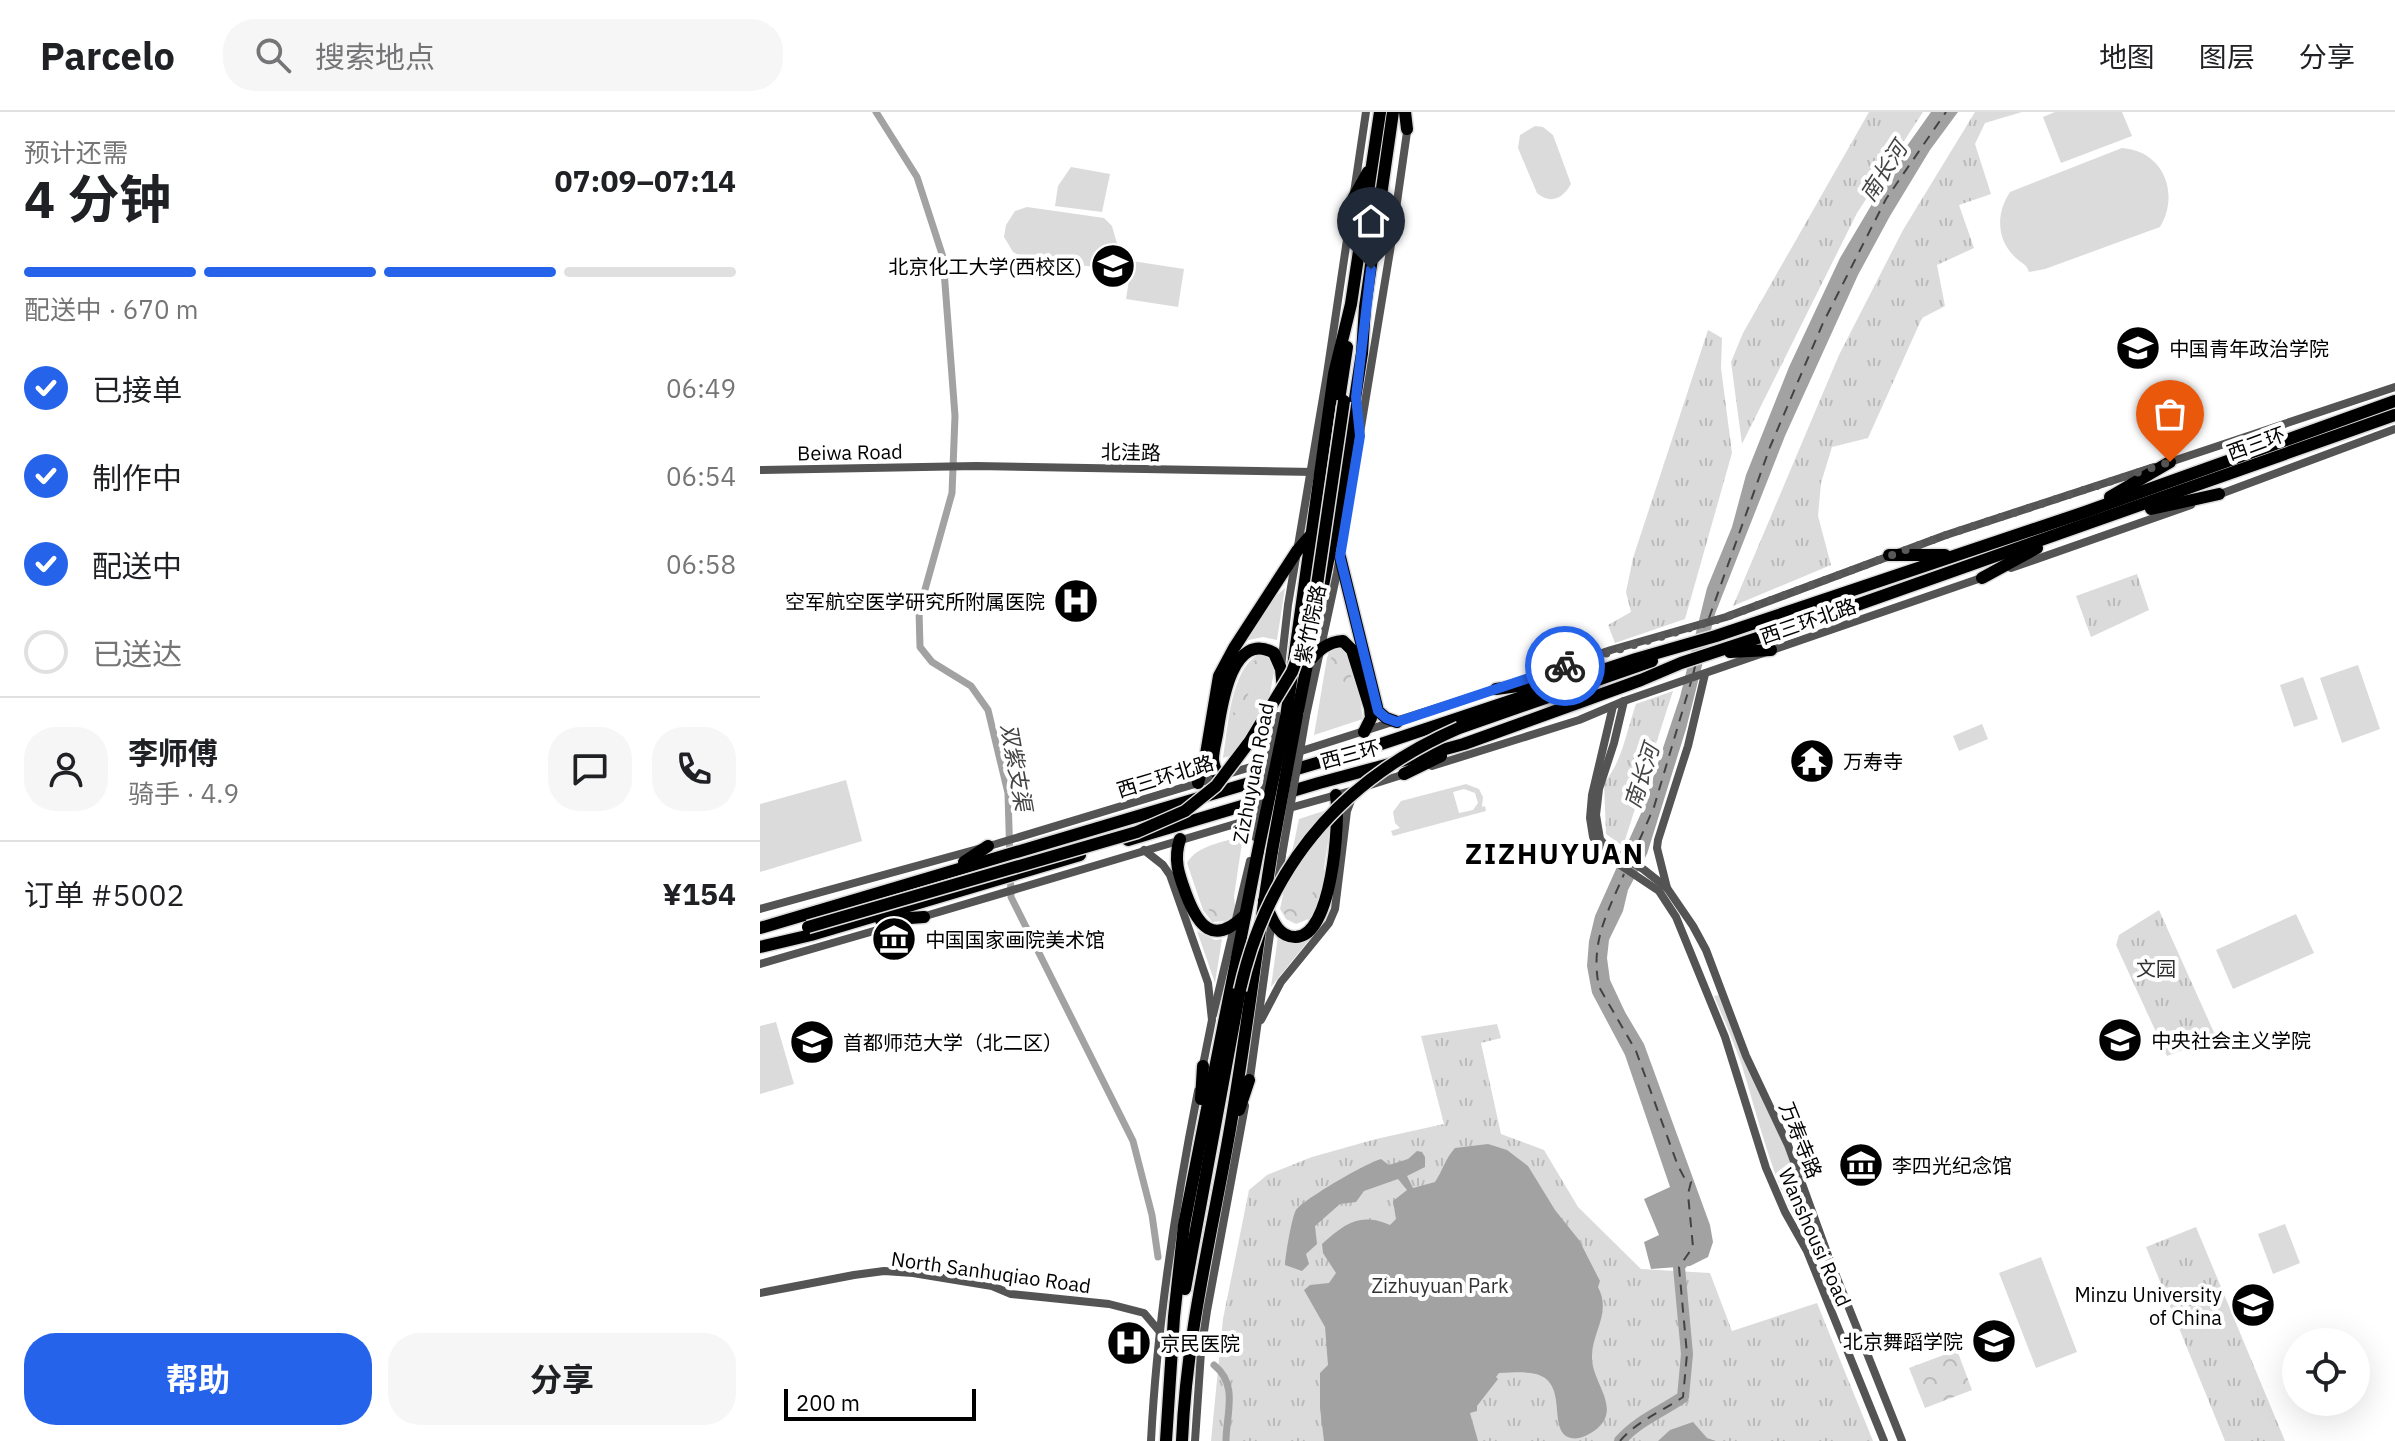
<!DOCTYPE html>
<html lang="zh">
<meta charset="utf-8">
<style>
body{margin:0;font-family:"IBM Plex Sans","Noto Sans SC",sans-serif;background:#f6f6f6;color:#202124;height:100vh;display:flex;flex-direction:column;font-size:30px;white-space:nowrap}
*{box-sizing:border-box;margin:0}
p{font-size:26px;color:#757577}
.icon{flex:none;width:44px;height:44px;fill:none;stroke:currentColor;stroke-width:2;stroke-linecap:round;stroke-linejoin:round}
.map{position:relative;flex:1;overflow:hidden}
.details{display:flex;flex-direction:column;background:#fff;width:760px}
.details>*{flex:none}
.controls{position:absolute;left:1522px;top:1216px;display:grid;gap:16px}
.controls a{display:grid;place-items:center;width:88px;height:88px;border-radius:50%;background:#fff;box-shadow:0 8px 32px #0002;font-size:40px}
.scale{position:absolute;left:24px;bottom:20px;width:192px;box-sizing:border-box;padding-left:8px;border:4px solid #000;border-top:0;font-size:22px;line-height:28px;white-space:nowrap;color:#000;-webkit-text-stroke:6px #fff;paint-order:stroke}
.pin{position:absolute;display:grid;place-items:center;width:68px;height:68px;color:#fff;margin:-82px -34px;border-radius:50% 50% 50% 0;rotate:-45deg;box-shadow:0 0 8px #0007}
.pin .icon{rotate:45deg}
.courier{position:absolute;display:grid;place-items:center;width:80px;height:80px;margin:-40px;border:6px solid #2563eb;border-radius:50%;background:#fff;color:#222;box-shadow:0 2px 10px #0007}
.headline em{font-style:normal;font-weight:700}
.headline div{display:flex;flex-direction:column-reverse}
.headline{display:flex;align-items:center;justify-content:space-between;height:136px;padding:0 24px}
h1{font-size:52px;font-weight:700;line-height:60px}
.bar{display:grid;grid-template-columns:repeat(4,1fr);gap:12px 8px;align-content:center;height:96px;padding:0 24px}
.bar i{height:10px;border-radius:6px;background:#e0e0e0}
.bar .current{background:#2563eb}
.bar p{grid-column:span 4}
.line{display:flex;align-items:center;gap:20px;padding:0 24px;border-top:2px solid #e0e0e0}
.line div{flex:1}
.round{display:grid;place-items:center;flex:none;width:84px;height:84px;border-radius:32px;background:#f6f6f6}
ol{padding:0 24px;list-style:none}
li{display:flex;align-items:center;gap:24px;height:88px}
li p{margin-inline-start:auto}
li .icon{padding:8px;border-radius:50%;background:#2563eb;color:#fff;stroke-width:4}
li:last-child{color:#757577}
li i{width:44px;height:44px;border:4px solid #e0e0e0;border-radius:50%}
.cta{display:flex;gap:16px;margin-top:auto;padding:16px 24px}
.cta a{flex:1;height:92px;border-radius:32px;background:#2563eb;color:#fff;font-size:32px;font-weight:700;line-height:92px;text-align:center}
.cta a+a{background:#f6f6f6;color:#202124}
header{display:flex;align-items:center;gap:48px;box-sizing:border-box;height:112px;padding:0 40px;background:#fff;border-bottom:2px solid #e0e0e0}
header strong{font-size:38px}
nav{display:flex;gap:44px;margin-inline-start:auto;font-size:28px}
.search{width:560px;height:72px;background:#f6f6f6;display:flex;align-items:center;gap:20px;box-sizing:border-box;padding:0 28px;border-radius:32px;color:#757577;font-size:30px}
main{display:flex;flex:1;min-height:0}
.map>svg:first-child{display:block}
.green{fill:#dbdbdb;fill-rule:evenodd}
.forest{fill:url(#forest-crowns)}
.park{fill:url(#park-tufts)}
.water{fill:#a2a2a2}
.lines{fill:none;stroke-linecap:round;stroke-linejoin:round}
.canal{stroke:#a2a2a2;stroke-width:7}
.river{stroke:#a2a2a2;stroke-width:12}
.ferry{stroke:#434343;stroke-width:2;stroke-dasharray:10 8;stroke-linecap:butt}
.highway-casing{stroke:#dbdbdb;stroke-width:15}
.minor{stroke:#545454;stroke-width:8}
.highway{stroke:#000;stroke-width:12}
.highway-bridge-casing{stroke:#dbdbdb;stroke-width:15;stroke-linecap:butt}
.minor-bridge{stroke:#545454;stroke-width:8}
.highway-bridge{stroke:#000;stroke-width:12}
.done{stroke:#595959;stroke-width:8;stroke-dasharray:0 14.4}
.route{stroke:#2563eb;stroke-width:10}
.labels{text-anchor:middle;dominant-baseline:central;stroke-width:8;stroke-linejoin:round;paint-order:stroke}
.poi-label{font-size:20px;fill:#000;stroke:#fff;text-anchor:start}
.street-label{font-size:20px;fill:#000;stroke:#fff}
.park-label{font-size:20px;fill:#323232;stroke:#fff}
.water-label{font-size:22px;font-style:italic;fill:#434343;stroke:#fff}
.district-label{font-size:28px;font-weight:bold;letter-spacing:2px;fill:#000;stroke:#fff}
</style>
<header>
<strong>Parcelo</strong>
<div class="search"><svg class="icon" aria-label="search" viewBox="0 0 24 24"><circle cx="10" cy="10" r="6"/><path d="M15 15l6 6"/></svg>搜索地点</div>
<nav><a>地图</a><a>图层</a><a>分享</a></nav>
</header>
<main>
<section class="details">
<div class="headline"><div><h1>4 分钟</h1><p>预计还需</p></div><em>07:09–07:14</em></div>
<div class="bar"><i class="current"></i><i class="current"></i><i class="current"></i><i></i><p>配送中 · 670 m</p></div>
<ol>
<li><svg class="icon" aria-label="check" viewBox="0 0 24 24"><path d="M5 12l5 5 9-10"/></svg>已接单<p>06:49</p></li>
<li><svg class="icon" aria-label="check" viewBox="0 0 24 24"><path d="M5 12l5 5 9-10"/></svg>制作中<p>06:54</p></li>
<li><svg class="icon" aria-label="check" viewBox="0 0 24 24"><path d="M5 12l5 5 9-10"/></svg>配送中<p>06:58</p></li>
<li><i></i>已送达</li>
</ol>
<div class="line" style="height:144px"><a class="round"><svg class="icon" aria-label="person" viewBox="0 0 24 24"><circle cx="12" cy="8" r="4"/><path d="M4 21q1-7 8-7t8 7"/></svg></a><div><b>李师傅</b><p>骑手 · 4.9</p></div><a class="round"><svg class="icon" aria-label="chat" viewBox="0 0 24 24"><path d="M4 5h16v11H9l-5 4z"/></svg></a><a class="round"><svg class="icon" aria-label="phone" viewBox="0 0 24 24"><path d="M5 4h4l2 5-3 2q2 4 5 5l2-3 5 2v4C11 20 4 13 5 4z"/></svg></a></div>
<div class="line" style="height:104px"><div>订单 #5002</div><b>¥154</b></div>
<div class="cta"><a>帮助</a><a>分享</a></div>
</section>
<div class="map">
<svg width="1635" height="1329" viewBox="0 0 1635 1329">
<defs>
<pattern id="forest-crowns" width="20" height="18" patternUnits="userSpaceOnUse" patternTransform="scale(2)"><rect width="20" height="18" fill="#dbdbdb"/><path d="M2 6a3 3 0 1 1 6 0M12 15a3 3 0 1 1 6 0" fill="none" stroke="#bababa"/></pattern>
<pattern id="park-tufts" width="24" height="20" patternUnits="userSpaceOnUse" patternTransform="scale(2)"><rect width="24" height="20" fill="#dbdbdb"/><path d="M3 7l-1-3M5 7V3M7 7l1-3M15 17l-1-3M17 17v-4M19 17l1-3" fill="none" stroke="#bababa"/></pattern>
</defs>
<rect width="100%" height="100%" fill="#fff"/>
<!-- green -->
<g class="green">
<path d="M1295,0h67l10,24 -71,27 -18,-46z"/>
<path d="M775,14l8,1 10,8 18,49c-8,14 -20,21 -34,9l-19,-45 2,-13z"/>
<path d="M1362,36c42,3 58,46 38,79l-115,42 -16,3c-3,-9 -7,-8 -13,-14 -20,-18 -20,-45 -6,-66z"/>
<path d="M311,55l39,7 -8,38 -47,-6 3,-20z"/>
<path d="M267,95l77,11 8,8 6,21 -6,12 -15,8 -69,-7 -15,-8 -9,-15 2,-12 9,-14z"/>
<path d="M372,149l52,8 -6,38 -52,-8z"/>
<path d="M525,476l-8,52 -14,-3 -19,4 33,-46z"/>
<path d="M577,535l11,4 11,41 4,27 -49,16 13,-77 2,-6z"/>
<path d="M498,543l9,1 5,7 2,9 -14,75 -37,11c5,-29 7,-88 35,-103z"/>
<path d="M1598,553l22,64 -38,14 -22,-65z"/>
<path d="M1543,565l15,42 -24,8 -14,-42z"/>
<path d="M1222,612l6,15 -29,12 -6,-15z"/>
<path d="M86,668l16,61 -102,31v-68z"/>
<path d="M706,672l13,5 4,8 -1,10 3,-1 1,5 -93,25 -2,-5 9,-3 -5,-5 -2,-11 8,-11zM704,677l11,4 3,10 -5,7 -14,3 -6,-21z"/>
<path d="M573,696l-9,60 2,19 -8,23 -7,8 -15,6 -10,-5 -6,-10 19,-90z"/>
<path d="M483,724l-9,60 2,20 -9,5 -15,1 -9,-12 -16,-47c10,-18 37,-21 56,-27z"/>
<path d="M1536,802l18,39 -81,36 -17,-39z"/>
<path d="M437,819l18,9 7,-1 -7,44z"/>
<path d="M554,822l-43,53 7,-51 25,4z"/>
<path d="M959,883l63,145 35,96 -2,3c-32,-9 -63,-146 -75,-179 -8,-22 -17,-43 -26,-64z"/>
<path d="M16,910l18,62 -34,10v-68z"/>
<path d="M1525,1112l15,39 -27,11 -15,-40z"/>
<path d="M1281,1145l36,95 -41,16 -37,-95z"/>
</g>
<!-- forest -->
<g class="forest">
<path d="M579,539l7,2 8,36 -11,-8 -7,-13 -5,1v-15z"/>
<path d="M498,547l7,2 5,6 -2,8 -7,-4 -6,4 -10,28 -12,14c1,-18 6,-50 25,-58z"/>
<path d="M559,749l3,20 -9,32 -12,7 -13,-1 -4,-6 3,-23 6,-3 2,21c23,-5 19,-29 24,-47z"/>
<path d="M446,780l5,1 5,9h7l5,-3 6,13 -6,6 -7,1 -11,-6 -5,-15z"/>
<path d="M1197,1238l15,40 -47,18 -16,-40z"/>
</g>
<!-- park -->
<g class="park">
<path d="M1109,0h54l-66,101 -115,231 -11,-82 12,-29z"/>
<path d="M1215,0h47l-37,11 -10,21 16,50 -32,11 15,43 -37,17 8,41 -23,12 -54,120 -36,9 -11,36 -3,33 13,49 -98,41 106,-251 64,-125z"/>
<path d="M948,218l14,8 -1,30 11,85 -47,166 -70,24 -7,-18 23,-13 -5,-20 7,-34z"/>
<path d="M1377,462l12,36 -58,27 -15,-41z"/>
<path d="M913,579l-50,155 -17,-12 -2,-51c19,-23 22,-51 32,-79z"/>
<path d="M1399,798l57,127 -49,19 -51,-111 3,-10z"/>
<path d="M737,912l4,14 -20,5 20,91 43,16 34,57 63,62 69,4 22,58 85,-28 56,138h-662l12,-122 26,-129 18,-15 45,-18 64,-18 68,-15 -23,-88z"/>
<path d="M1436,1115l89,214h-60l-79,-194z"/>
</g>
<!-- water -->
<g class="water">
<path d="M1171,0h27l-28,38 -40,66 -32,59 -73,161 -70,178 -29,115 -39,125 -19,36 -5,21 -14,29 -2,18 3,22 15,32 19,32 66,181 3,17 -5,15 -18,9 -39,3 -7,-27 15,-7 -15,-36 26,-12 -45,-132 -33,-62 -5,-27 2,-25 6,-25 47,-105 38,-114 27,-109 25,-61 14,-52 43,-108 51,-109 64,-108z"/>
<path d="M728,1032l19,6 21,16 27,44 24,30 21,41 -2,6c14,27 -7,46 -6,71 0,25 32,52 2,73 -6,4 -15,9 -23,7 -25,-6 -1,-55 -35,-64 -11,-3 -25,-1 -37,-1l-3,4 2,2 -21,27v5l-7,2 8,28h-154l-4,-33v-35l8,-8 -3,-38 -21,-37 6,-5 19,-2 7,-10 -13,-20 -1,-9c23,-20 37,-32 68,-19l6,-6 -3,-18 14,-11 -9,-11 -34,12 -8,11 -16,2 -25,22 2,18 -11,10 3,10 -7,7 -17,-6c0,-8 7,-49 11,-55 8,-11 72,-48 85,-51l8,6 19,-6 9,-8 5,1 3,5v10l-18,9 6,12 22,-6c8,-12 10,-23 20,-34z"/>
<path d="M933,1310l14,16 9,3h-58l12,-11z"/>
</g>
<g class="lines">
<!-- canal -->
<g class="canal">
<path d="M116,0l41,65 26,80 12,159 -3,77 -33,118 1,36 12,15 39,24 17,24 20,83 3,104 122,244 19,74 6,42"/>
<path d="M454,1253c25,20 12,49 12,76"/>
</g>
<!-- river -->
<path class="river" d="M860,1329c17,-20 41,-29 63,-44l4,-43 -8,-87 9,-13"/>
<!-- ferry -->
<g class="ferry">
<path d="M949,506l61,-171 53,-124 63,-124 60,-87"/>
<path d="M933,563l3,-13"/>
<path d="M872,745l22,-50 37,-125"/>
<path d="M860,1329c17,-20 41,-29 63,-44l4,-43 -8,-87 14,-20 -5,-53 3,-12 -6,-3 -7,-13 -42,-115 -37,-64c-9,-45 8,-73 25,-113"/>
</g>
<!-- highway casing -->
<g class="highway-casing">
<g id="highway">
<path d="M645,0l2,17"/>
<path d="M593,87l15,-27"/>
<path d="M579,288l8,-53"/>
<path d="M1350,385l60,-35"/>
<path d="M1391,397l68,-15"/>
<path d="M1129,443h56"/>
<path d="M580,445l38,154 8,7 11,4"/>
<path d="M1222,466l55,-30"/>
<path d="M970,540l41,-2"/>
<path d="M549,549c10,-11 18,-19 34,-20l9,9 18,58 1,10 -7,14"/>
<path d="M736,577l51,-7"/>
<path d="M537,603l40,-199 25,-163 3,-46 28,-195"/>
<path d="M526,605l48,-343 17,-70 29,-192"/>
<path d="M699,616l193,-67"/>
<path d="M644,662l37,-18"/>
<path d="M459,665c-3,-6 -6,-12 -6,-18 0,-10 4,-21 5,-31 4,-26 15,-98 56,-75l7,16 2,21"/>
<path d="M438,671l8,-29 13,-78 15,-28 63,-97 14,-16"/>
<path d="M420,727c-7,21 -1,36 6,55 12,32 27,52 58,22"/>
<path d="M368,728l191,-57 145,-39 177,-64 40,-17 156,-51 558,-197"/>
<path d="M204,750l24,-16"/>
<path d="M504,789c7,14 12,36 31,36 37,1 45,-115 41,-142"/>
<path d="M121,808l43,-3"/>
<path d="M0,816l621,-184 255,-85 80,-23 369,-124 310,-111"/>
<path d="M0,835l51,-12 269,-80"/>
<path d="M441,987l2,-33"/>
<path d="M479,998l10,-30"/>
<path d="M425,1177l55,-299"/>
<path d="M406,1329l8,-124 10,-92 74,-374"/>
<path d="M422,1329c4,-100 27,-196 45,-295 18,-98 29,-196 45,-295"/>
</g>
</g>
<!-- minor -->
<g class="minor">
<path d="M1407,351l228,-76"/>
<path d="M0,358l216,-4 339,6"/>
<path d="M1455,384l180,-67"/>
<path d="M1251,456l180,-63"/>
<path d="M521,555l7,-62 39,-231 39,-262"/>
<path d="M759,569l92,-31 115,-33 220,-82 208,-68"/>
<path d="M864,589l-10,42 -15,46 -3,26 4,24 7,9 36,21 24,19 26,38 13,24 40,106 42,89 41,113 73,183"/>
<path d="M853,594l-21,89 -2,23 3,19 12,18 54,36 17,26 49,120 41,131 19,44 22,39 77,190"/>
<path d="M546,604l31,-143 53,-322 18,-126"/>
<path d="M535,641l204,-65"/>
<path d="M672,654l147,-46 45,-19 363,-125"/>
<path d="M607,674l41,-13"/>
<path d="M526,697l68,-19"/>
<path d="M384,738l19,15 7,10 38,108 4,37 -10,50"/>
<path d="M518,771l4,-28"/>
<path d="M907,776l-10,-40 1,-8 30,-94 17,-72"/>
<path d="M0,797l236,-65 278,-84"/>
<path d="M162,805l340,-101"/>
<path d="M0,852l145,-42"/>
<path d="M453,903l37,-154"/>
<path d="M501,908l20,-38 48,-59 6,-14 12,-98 6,-16"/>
<path d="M489,973l23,-165"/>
<path d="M0,1181l94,-18 30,-4 29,2 79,13 19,8 98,10 35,9 16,19"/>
<path d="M391,1329c6,-118 24,-234 47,-350"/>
<path d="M435,1329l6,-89 6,-41 38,-205"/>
</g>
<!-- highway -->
<use href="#highway" class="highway"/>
<!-- highway-bridge casing -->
<g class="highway-bridge-casing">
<g id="highway-bridge">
<path d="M498,739l28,-134"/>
<path d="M512,739l25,-136"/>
<path d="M48,815l329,-95 48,-21 31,-25 34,-45 42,-69 20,-53 32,-218"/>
<path d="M480,878c28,-125 102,-211 219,-262"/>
</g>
</g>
<!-- minor-bridge -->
<g class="minor-bridge">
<path d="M495,725l23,-121"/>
<path d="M522,743l24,-139"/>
</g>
<!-- highway-bridge -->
<use href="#highway-bridge" class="highway-bridge"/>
</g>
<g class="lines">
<!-- done -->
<path class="done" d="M805,554l161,-49 220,-82 224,-73"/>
<!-- route -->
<path class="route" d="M611,157l-15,128 4,39 -20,121 38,154 8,7 11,4 168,-56"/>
</g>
<!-- icons -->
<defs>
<g id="university-disc" transform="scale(2.3)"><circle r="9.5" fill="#000" stroke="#fff"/><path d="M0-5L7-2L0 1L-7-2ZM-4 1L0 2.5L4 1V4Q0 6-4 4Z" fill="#fff"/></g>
<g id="hospital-disc" transform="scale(2.3)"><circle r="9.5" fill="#000" stroke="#fff"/><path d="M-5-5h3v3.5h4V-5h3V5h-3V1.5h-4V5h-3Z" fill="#fff"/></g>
<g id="temple-disc" transform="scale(2.3)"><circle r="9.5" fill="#000" stroke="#fff"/><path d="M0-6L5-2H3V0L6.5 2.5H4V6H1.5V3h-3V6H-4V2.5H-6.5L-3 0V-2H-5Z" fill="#fff"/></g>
<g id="museum-disc" transform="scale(2.3)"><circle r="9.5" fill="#000" stroke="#fff"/><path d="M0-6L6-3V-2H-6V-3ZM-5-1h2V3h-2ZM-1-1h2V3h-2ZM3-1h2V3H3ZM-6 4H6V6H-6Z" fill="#fff"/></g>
</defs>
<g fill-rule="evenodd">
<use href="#university-disc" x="353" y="154"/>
<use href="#university-disc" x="1378" y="236"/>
<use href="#hospital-disc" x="316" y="489"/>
<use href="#temple-disc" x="1052" y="649"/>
<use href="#museum-disc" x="134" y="827"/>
<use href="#university-disc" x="1360" y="928"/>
<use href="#university-disc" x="52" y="930"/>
<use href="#museum-disc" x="1101" y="1053"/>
<use href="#university-disc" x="1493" y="1193"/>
<use href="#university-disc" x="1234" y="1229"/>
<use href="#hospital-disc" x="369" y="1231"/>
</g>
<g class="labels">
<!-- poi labels -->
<g class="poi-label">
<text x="322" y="154" text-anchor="end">北京化工大学(西校区)</text>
<text x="1409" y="236">中国青年政治学院</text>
<text x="285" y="489" text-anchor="end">空军航空医学研究所附属医院</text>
<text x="1083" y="649">万寿寺</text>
<text x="165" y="827">中国国家画院美术馆</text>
<text x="1391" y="928">中央社会主义学院</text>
<text x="83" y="930">首都师范大学（北二区）</text>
<text x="1132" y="1053">李四光纪念馆</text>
<text x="1462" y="1182" text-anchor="end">Minzu University<tspan x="1462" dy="23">of China</tspan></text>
<text x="1203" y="1229" text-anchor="end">北京舞蹈学院</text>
<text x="400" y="1231">京民医院</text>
</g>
<!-- street labels -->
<g class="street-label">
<text transform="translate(1496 331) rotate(-20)">西三环</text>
<text transform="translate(90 340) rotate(-1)">Beiwa Road</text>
<text transform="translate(371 340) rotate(1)">北洼路</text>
<text transform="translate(1048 509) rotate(-19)">西三环北路</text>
<text transform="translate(550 512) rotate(-78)">紫竹院路</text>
<text transform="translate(590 642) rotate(-15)">西三环</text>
<text transform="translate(493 661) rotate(-79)">Zizhuyuan Road</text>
<text transform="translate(405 664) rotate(-17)">西三环北路</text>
<text transform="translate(1041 1028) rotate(68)">万寿寺路</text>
<text transform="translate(1055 1125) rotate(66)">Wanshousi Road</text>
<text transform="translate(231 1160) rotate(8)">North Sanhuqiao Road</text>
</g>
<!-- park labels -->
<g class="park-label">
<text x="1396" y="856">文园</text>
<text x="680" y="1173">Zizhuyuan Park</text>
</g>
<!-- water labels -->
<g class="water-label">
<text transform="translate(1123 59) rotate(-57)">南长河</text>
<text transform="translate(257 655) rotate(80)">双紫支渠</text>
<text transform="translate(881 664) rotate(-72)">南长河</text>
</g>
<!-- district labels -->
<g class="district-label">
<text x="795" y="741">ZIZHUYUAN</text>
</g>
</g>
</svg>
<div class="controls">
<a><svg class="icon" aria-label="locate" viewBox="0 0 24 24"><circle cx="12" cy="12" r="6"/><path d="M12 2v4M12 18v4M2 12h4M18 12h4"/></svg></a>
</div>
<div class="scale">200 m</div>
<div class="pin" style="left:1410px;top:350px;background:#ea580c"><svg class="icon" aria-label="bag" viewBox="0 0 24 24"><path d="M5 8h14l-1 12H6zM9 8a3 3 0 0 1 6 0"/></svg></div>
<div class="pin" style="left:611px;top:157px;background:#1f2937"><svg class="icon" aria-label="home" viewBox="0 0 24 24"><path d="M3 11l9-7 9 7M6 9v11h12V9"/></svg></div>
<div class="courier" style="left:805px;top:554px"><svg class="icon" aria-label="bike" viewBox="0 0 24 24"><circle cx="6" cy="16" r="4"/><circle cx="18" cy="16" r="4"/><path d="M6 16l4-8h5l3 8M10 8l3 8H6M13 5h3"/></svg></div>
</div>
</main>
